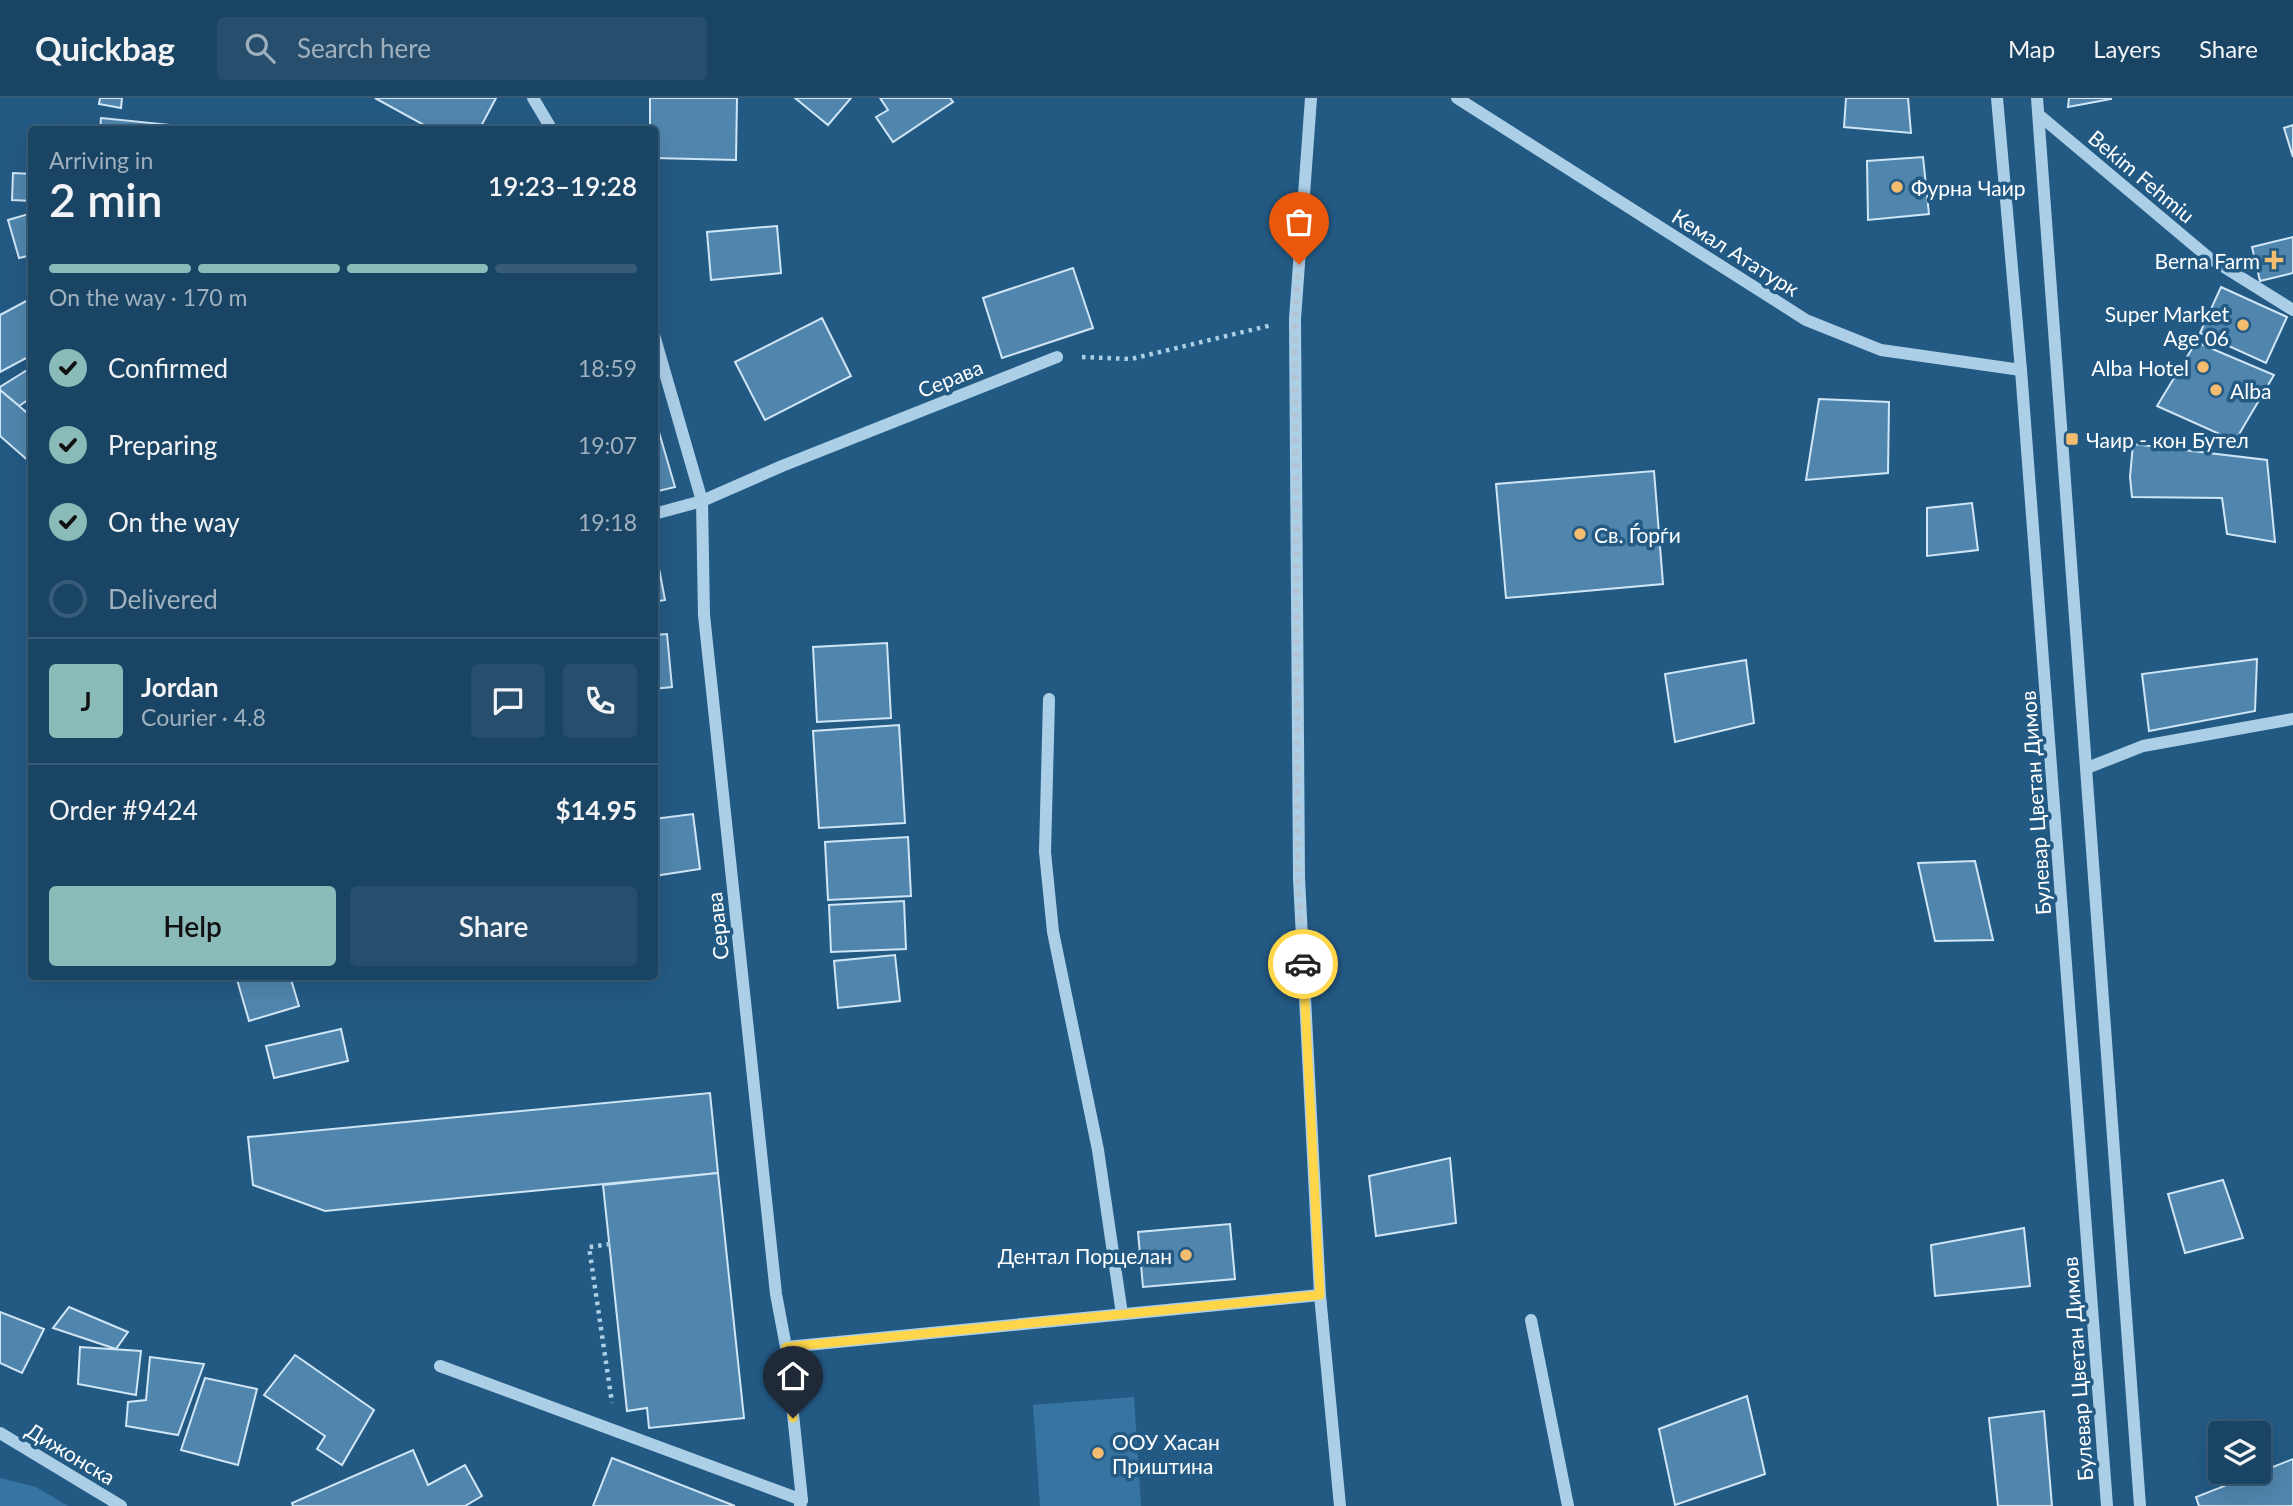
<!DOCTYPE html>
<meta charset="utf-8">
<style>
body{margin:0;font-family:Lato,sans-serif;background:#274e6c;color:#f1f3f6;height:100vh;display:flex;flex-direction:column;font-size:26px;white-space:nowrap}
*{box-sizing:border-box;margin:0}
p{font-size:23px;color:#9fb0be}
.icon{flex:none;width:38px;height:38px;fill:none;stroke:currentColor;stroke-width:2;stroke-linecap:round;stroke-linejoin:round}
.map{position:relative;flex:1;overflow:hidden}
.details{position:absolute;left:28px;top:28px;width:630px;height:854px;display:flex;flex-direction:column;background:#1a4463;border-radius:7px;box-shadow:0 7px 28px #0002,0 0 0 2px #385c78}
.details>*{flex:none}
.fabs{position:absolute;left:2208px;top:1323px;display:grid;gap:14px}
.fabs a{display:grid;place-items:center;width:63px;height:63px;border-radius:7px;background:#1a4463;box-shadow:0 7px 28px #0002,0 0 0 2px #385c78;font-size:35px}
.pin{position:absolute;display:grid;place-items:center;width:60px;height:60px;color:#fff;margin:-72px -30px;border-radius:50% 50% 50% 0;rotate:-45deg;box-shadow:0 0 7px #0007}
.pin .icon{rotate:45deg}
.courier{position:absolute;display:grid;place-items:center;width:70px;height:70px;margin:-35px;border:5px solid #ffd54a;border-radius:50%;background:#fff;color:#222;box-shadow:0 2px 9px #0007}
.headline em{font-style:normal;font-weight:600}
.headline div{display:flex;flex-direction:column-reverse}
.headline{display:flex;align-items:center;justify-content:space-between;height:119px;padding:0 21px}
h1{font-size:46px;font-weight:600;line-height:52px}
.bar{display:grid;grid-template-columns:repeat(4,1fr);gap:10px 7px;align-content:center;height:84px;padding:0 21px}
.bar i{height:9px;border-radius:5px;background:#385c78}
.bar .on{background:#8bbbb9}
.bar p{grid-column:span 4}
.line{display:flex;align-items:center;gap:18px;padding:0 21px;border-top:2px solid #385c78}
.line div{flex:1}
.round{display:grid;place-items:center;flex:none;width:74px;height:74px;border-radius:7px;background:#274e6c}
ol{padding:0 21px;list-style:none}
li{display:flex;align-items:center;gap:21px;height:77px}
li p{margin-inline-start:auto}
li .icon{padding:7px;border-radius:50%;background:#8bbbb9;color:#111;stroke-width:4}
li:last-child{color:#9fb0be}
li i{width:38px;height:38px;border:4px solid #385c78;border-radius:50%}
.primary-button{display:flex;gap:14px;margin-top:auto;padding:14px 21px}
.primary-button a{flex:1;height:80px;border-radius:7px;background:#8bbbb9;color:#111;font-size:28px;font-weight:600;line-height:80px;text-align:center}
.primary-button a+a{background:#274e6c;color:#f1f3f6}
header{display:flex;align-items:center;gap:42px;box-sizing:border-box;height:98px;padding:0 35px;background:#1a4463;border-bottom:2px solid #385c78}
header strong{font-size:33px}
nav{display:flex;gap:38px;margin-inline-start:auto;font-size:24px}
.search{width:490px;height:63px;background:#274e6c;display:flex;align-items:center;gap:18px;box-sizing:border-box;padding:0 24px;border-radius:7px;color:#9fb0be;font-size:26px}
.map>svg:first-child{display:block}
.green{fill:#3874a1}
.building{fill:#5086ae;stroke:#d0e6f6;stroke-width:2}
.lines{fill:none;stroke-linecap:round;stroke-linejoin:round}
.path{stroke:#accfe8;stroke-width:4.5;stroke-dasharray:3.5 5;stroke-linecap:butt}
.minor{stroke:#accfe8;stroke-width:12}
.done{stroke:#b2c5d4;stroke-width:7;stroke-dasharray:0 12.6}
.route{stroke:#ffd54a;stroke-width:9}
.poi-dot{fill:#f3bc6f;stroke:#235a84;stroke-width:2.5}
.labels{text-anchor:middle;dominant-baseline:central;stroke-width:7;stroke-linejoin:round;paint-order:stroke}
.street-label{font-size:21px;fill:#fff;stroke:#235a84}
.poi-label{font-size:21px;fill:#fff;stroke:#235a84;text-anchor:start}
</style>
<header>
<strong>Quickbag</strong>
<div class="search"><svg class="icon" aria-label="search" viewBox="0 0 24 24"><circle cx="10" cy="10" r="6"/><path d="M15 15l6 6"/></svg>Search here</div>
<nav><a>Map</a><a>Layers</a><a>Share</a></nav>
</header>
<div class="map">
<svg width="2293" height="1408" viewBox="0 0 2293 1408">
<rect width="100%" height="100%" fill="#235a84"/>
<!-- green -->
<g class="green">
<path d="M1134,1299l7,109h-101l-7,-101z"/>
<path d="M0,1380l36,9 32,19h-68z"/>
</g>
<!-- building -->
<g class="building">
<path d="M100,0h22l-1,10 -22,-4z"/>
<path d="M375,0h121l-17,32h-46z"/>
<path d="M650,0h87l-1,62 -82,-2v-28h-4z"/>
<path d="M795,0h56l-23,27z"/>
<path d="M880,0h70l3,4 -60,40 -17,-25 12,-7z"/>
<path d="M1846,0h62l3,35 -67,-6z"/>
<path d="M2069,0h42v1l-43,8z"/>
<path d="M101,20l90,9 -1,3h-90z"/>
<path d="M2293,27v32l-9,-29z"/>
<path d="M1923,59l6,57 -61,6 -1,-59z"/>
<path d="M13,75l19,1v27l-20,-1z"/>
<path d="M32,115v42l-13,3 -11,-38z"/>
<path d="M777,128l4,47 -70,7 -4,-48z"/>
<path d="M2293,139v36l-33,8 -8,-34z"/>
<path d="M1073,170l20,60 -91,30 -19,-60z"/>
<path d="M2221,189l66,30 -21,46 -66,-30z"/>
<path d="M32,200v57l-32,17v-57z"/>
<path d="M822,220l29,58 -86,44 -30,-58z"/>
<path d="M2196,244l78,33 -39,66 -78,-35z"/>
<path d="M32,269v30l-13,9 -19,-16v-3z"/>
<path d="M0,292l32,27v47l-32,-28z"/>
<path d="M1819,301l70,3 -1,71 -82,7z"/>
<path d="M654,317l21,72 -21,5z"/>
<path d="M2133,346l134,16 8,82 -48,-8 -5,-36 -90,-1 -2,-20z"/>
<path d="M1654,373l9,113 -157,14 -10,-114z"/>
<path d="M1972,405l6,47 -51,6v-48z"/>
<path d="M654,444l11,58 -11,2z"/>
<path d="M667,536l5,53 -18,2v-54z"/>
<path d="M887,545l4,75 -74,4 -4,-75z"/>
<path d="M2257,561l-2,52 -106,20 -7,-57z"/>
<path d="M1746,562l8,63 -79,19 -10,-68z"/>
<path d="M899,627l6,98 -86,5 -6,-97z"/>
<path d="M693,716l7,55 -46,7v-57z"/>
<path d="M908,739l3,59 -83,4 -3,-58z"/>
<path d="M1975,763l18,79 -58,1 -17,-78z"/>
<path d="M904,803l2,48 -75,3 -2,-47z"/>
<path d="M895,857l5,46 -62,7 -4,-47z"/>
<path d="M236,878h54l9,30 -50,15z"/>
<path d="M341,931l7,32 -74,17 -8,-32z"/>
<path d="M710,995l8,80 -393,38 -72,-26 -5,-48z"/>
<path d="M1450,1060l6,65 -80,13 -7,-60z"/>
<path d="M718,1075l26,245 -95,10 -2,-20 -20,3 -24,-226z"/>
<path d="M2223,1082l20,58 -58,15 -17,-59z"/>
<path d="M1230,1126l5,55 -92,8 -5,-55z"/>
<path d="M2024,1130l6,58 -95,10 -4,-51z"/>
<path d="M69,1209l59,25 -12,17 -63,-21z"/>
<path d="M0,1214l44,17 -22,44 -22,-10z"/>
<path d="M80,1249l61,4 -5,44 -58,-11z"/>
<path d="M295,1257l79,55 -32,55 -25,-16 8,-13 -61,-41z"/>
<path d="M150,1259l54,7 -26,71 -52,-9 2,-24 18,-2z"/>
<path d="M205,1280l52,11 -19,76 -57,-15z"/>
<path d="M1747,1298l18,78 -90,31 -16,-76z"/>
<path d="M2044,1313l8,95h-54l-9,-88z"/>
<path d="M413,1352l15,35 37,-20 17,31 -17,10h-172l-1,-3z"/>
<path d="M612,1360l123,48h-142z"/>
<path d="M2293,1361v47h-94l-3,-9z"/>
</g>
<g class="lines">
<!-- path -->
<g class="path">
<path d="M1082,259l49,2 141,-34"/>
<path d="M610,1146l-21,3 23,156"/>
</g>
<!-- minor -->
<g class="minor">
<path d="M533,0l19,32"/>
<path d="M1311,0l-16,221 4,559 21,417 20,211"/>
<path d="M1457,0l349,222 75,30 140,20"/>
<path d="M1997,0l24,272 86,1136"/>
<path d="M2037,0l103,1408"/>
<path d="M2039,17l169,142 85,53"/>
<path d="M654,237l48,166 2,114 72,679 10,53 16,153 -2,6"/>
<path d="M654,416l48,-13 80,-35 275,-109"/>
<path d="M1049,601l-4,153 8,80 45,218 24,164"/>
<path d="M2087,670l56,-22 150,-27"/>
<path d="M1531,1222l37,186"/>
<path d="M786,1249l534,-52"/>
<path d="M440,1268l362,134"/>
<path d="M0,1335l121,73"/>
</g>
</g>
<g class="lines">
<!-- done -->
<path class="done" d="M1299,166l-4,55 3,559 5,86"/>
<!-- route -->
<path class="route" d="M793,1320l-7,-71 534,-52 -17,-331"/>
</g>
<!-- markers -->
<g class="poi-dot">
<circle cx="1897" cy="89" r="7"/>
<path d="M2270.5 151.5h7v7h7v7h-7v7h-7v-7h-7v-7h7z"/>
<circle cx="2243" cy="227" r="7"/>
<circle cx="2203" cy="269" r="7"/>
<circle cx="2216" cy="292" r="7"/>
<rect x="2065" y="334" width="14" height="14" rx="3.5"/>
<circle cx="1580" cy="436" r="7"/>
<circle cx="1186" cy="1157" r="7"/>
<circle cx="1098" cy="1355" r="7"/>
</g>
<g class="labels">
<!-- street labels -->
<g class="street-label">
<text transform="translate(2142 78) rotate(40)">Bekim Fehmiu</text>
<text transform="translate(1736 154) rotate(32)">Кемал Ататурк</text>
<text transform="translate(950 280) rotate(-22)">Серава</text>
<text transform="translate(2035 705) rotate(-94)">Булевар Цветан Димов</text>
<text transform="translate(717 828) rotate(-96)">Серава</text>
<text transform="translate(2077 1271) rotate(-94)">Булевар Цветан Димов</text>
<text transform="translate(71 1355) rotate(31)">Дижонска</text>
</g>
<!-- poi labels -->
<g class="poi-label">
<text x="1911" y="89">Фурна Чаир</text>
<text x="2260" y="162" text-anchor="end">Berna Farm</text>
<text x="2229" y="215" text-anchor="end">Super Market<tspan x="2229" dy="24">Age 06</tspan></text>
<text x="2189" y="269" text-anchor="end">Alba Hotel</text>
<text x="2230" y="292">Alba</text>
<text x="2086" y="341">Чаир - кон Бутел</text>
<text x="1594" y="436">Св. Ѓорѓи</text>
<text x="1172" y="1157" text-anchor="end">Дентал Порцелан</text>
<text x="1112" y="1343">ООУ Хасан<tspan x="1112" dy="24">Приштина</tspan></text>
</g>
</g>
</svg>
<div class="fabs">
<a><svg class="icon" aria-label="layers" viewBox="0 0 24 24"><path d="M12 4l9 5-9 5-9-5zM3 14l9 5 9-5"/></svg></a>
</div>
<div class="pin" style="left:1299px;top:166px;background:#ea580c"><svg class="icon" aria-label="bag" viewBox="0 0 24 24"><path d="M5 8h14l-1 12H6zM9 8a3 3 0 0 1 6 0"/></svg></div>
<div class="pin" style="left:793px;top:1320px;background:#1f2937"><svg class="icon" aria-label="home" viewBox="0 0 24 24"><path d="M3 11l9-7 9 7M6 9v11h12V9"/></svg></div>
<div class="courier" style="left:1303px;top:866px"><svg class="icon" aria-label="car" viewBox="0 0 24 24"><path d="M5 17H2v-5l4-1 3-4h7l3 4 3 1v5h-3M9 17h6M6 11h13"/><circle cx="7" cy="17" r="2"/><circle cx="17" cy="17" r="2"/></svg></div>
<section class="details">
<div class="headline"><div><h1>2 min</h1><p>Arriving in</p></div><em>19:23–19:28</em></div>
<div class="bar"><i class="on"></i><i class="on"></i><i class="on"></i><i></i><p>On the way · 170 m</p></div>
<ol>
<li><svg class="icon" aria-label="check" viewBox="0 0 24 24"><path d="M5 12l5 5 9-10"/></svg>Confirmed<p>18:59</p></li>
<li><svg class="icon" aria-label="check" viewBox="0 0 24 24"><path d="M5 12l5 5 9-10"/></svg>Preparing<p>19:07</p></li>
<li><svg class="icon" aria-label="check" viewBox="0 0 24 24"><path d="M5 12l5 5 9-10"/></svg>On the way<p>19:18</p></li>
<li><i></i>Delivered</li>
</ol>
<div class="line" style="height:126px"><b class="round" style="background:#8bbbb9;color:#111">J</b><div><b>Jordan</b><p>Courier · 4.8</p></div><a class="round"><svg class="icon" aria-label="chat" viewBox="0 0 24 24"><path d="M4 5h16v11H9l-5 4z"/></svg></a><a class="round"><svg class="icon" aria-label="phone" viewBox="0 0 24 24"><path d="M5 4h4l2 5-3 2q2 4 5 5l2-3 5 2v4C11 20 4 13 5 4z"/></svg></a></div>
<div class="line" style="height:91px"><div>Order #9424</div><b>$14.95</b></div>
<div class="primary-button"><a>Help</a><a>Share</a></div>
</section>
</div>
